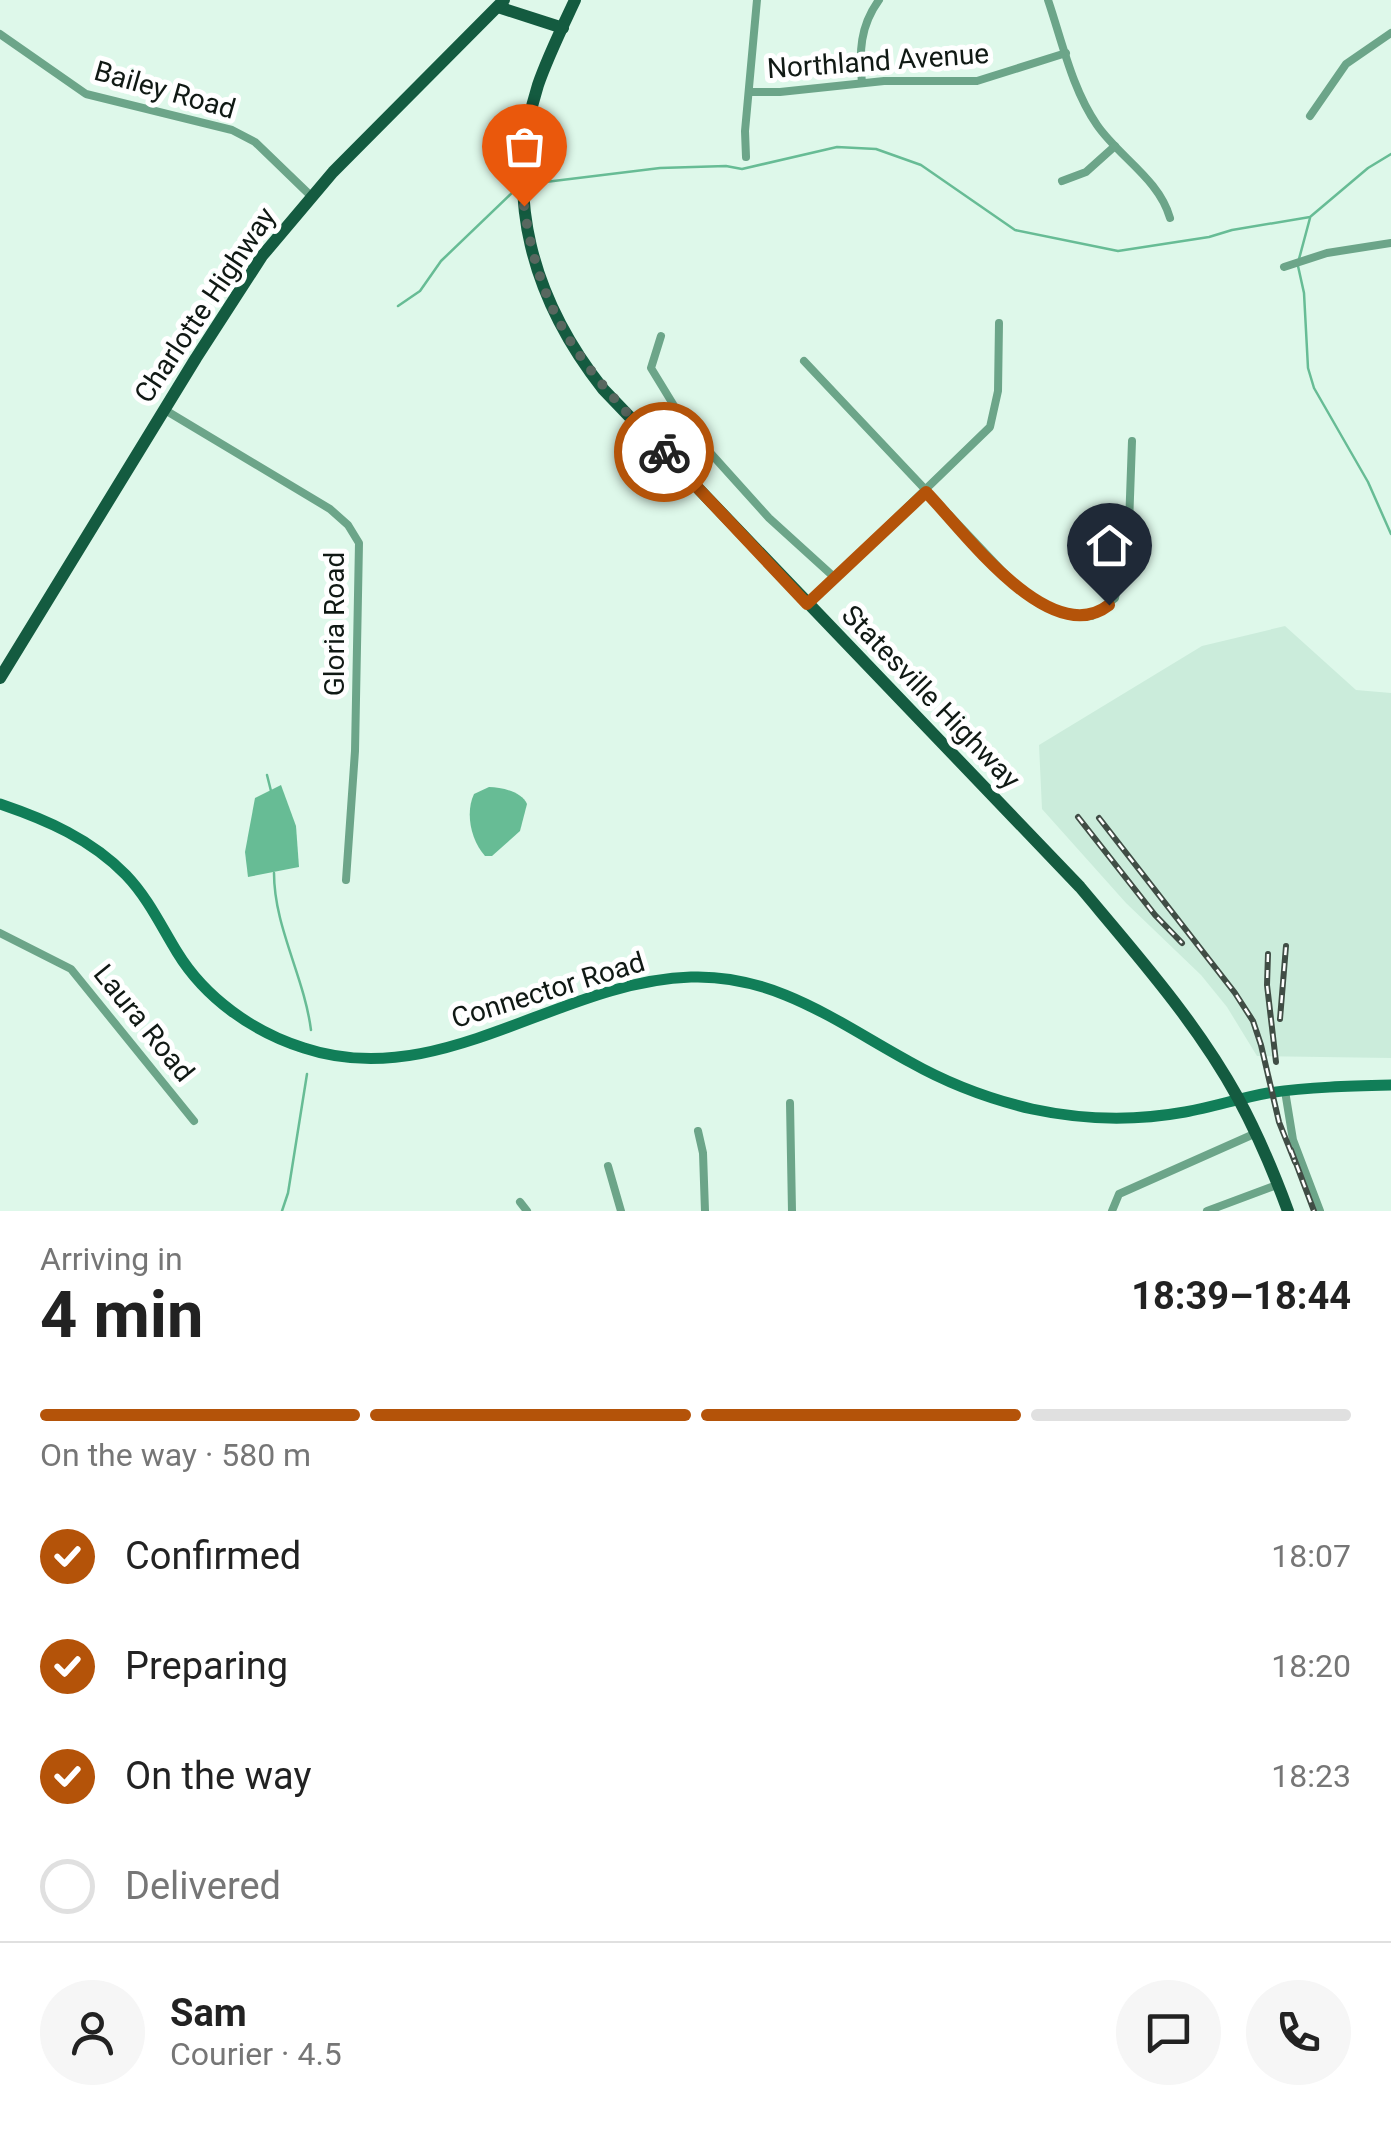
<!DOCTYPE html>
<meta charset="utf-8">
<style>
body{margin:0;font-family:Roboto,sans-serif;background:#f6f6f6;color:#222;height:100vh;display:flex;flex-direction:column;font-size:38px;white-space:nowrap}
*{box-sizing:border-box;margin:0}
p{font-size:32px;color:#767676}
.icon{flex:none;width:55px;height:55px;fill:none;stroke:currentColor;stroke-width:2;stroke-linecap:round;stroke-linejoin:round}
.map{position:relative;height:1211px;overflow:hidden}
.side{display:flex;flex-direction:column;background:#fff;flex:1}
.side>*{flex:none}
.pin{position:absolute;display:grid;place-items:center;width:85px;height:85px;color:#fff;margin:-102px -42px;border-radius:50% 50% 50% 0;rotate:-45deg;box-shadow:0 0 10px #0007}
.pin .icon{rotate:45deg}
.courier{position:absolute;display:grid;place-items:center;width:100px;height:100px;margin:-50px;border:8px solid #b45309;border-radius:50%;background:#fff;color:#222;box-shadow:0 2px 12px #0007}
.summary em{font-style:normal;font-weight:700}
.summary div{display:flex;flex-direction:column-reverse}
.summary{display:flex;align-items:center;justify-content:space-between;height:170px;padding:0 40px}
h1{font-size:65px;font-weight:700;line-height:75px}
.bar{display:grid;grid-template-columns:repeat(4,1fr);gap:15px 10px;align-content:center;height:120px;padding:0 40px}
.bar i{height:12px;border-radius:8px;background:#e0e0e0}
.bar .on{background:#b45309}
.bar p{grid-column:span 4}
.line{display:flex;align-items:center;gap:25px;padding:0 40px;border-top:2px solid #e0e0e0}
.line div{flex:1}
.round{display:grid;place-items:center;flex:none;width:105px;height:105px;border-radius:52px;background:#f6f6f6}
ol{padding:0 40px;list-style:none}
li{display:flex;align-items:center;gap:30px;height:110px}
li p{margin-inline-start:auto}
li .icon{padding:10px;border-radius:50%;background:#b45309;color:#fff;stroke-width:4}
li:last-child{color:#767676}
li i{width:55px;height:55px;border:5px solid #e0e0e0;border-radius:50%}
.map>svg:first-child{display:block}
.built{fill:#cbecdb}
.water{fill:#67bc95}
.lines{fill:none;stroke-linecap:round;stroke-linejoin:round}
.stream{stroke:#67bc95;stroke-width:2.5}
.street{stroke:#6ca589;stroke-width:8}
.secondary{stroke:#117e58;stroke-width:11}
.primary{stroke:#145b40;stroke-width:12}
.rail-casing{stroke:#404d45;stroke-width:6}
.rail{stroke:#fff;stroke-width:2.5;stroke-dasharray:8;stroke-linecap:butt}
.done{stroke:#58675f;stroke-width:10;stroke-dasharray:0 18}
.route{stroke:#b45309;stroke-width:12}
.labels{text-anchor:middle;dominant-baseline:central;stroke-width:10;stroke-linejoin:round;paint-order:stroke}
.street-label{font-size:28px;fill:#101914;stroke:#fff}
</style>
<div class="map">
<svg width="1391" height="1211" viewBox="0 0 1391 1211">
<rect width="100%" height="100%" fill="#def8ea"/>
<!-- built -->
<path class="built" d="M1285,626l71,64 35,3v365l-134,-2 -30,-49 -26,-32 -75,-72 -84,-94 -3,-64 163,-99z"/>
<!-- water -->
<g class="water">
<path d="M281,785l15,41 3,41 -51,10 -3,-25 10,-54z"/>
<path d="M489,787c13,0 33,5 38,17l-7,27 -28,25h-7c-14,-15 -20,-43 -11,-62z"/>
</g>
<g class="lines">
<!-- stream -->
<g class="stream">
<path d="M529,184l131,-16 66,-2 16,3 95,-22 39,2 45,16 94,65 103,21 91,-14 23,-7 78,-13 58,-49 23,-14"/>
<path d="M1299,259l11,-41"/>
<path d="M1298,266l6,27 4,75 6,20 54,94 23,52"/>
<path d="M398,306l22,-15 21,-30 76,-73"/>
<path d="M267,775l4,16"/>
<path d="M274,873c0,54 30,103 37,157"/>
<path d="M282,1211l6,-18 19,-119"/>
</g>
<!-- street -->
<g class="street">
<path d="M1048,0c14,41 24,89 49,125 22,32 62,54 73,93"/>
<path d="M0,34l86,60 146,36 23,12 56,54"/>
<path d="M862,83c-3,-31 -2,-57 17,-83"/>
<path d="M749,92h31l104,-11h93l89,-28"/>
<path d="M1310,116l36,-52 45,-31"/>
<path d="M746,157l-1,-26 12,-131"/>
<path d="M1062,181l24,-9 29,-26"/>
<path d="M1284,267l43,-14 64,-10"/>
<path d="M661,336l-10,32 36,59 82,91 65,59"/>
<path d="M804,361l202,214c25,24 49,45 86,41l23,-18 14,-73 3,-84"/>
<path d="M165,410l165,99 18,16 11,18 -4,208 -9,129"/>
<path d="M807,604l183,-177 8,-36 1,-68"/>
<path d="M0,933l71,36 123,152"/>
<path d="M1285,1091l8,49 27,71"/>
<path d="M790,1103l2,108"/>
<path d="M698,1131l5,22 2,58"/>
<path d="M608,1166l13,45"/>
<path d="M520,1202l7,9"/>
<path d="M1112,1211l7,-17 135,-60"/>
<path d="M1207,1211l70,-26"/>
</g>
<!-- secondary -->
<path class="secondary" d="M0,804c47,16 91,35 126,71 22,23 35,51 51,77 28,46 76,80 127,96 135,45 255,-67 387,-71 85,-3 149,47 219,85 39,22 79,37 122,47 51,11 103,12 153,3 28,-5 55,-14 83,-19 41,-6 82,-7 123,-8"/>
<!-- primary -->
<g class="primary">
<path d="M575,0c-13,28 -27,56 -37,85 -36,111 -5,215 65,304l477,498c56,67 115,133 158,211 19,35 36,75 50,113"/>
<path d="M498,7l65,21"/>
<path d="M0,678l196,-320 66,-102 71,-84 171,-172"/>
</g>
<!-- rail casing -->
<g class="rail-casing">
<g id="rail">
<path d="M1078,817l77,98 27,28"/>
<path d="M1099,818l136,175 18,28 8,24 18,77 16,40"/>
<path d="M1268,954l-1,31 9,77"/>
<path d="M1280,1019l6,-73"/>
<path d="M1291,1150l23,61"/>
</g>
</g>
<!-- rail -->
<use href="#rail" class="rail"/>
</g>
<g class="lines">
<!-- done -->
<path class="done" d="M524,206c17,117 61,163 140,246"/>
<!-- route -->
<path class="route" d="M664,452l143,152 119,-112c37,38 124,159 183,113"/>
</g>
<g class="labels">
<!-- street labels -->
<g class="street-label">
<text transform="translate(878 61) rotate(-4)">Northland Avenue</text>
<text transform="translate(165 90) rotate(16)">Bailey Road</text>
<text transform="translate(205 305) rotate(-56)">Charlotte Highway</text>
<text transform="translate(334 624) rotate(-90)">Gloria Road</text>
<text transform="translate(931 697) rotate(46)">Statesville Highway</text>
<text transform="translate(548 990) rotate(-17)">Connector Road</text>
<text transform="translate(144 1023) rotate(51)">Laura Road</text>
</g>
</g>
</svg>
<div class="pin" style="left:524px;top:206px;background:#ea580c"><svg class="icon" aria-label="bag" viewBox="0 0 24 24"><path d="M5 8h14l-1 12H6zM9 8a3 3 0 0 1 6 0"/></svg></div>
<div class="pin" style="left:1109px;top:605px;background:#1f2937"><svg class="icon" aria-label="home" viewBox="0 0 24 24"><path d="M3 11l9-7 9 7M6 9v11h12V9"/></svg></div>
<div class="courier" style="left:664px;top:452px"><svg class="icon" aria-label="bike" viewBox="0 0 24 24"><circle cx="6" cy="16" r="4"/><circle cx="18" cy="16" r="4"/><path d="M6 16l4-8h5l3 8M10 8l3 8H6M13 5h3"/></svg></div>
</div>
<section class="side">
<div class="summary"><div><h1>4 min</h1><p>Arriving in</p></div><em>18:39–18:44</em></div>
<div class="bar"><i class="on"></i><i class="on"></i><i class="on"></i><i></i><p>On the way · 580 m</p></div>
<ol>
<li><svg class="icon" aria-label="check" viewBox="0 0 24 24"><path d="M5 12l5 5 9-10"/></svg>Confirmed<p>18:07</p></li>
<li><svg class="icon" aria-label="check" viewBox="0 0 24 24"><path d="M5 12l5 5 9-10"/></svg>Preparing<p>18:20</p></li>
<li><svg class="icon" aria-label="check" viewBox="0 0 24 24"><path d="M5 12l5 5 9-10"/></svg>On the way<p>18:23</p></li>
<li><i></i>Delivered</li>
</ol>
<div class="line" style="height:180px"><a class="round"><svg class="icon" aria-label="person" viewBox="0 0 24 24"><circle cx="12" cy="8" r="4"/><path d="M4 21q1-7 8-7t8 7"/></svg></a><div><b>Sam</b><p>Courier · 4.5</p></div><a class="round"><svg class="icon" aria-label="chat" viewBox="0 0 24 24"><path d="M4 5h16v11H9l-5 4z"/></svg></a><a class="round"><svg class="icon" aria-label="phone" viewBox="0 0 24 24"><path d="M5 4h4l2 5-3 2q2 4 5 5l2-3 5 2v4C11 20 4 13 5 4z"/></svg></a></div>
</section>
